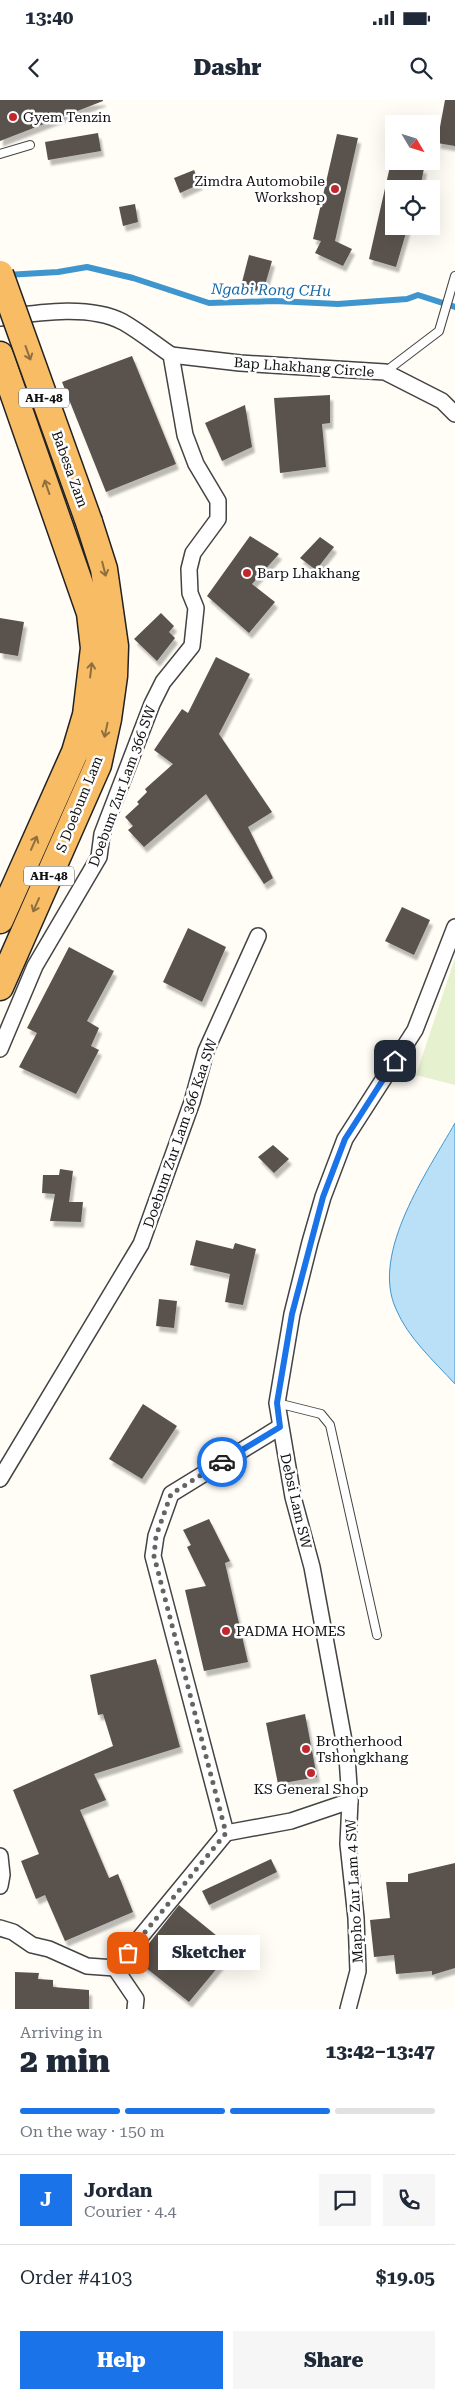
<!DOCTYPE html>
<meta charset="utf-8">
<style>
body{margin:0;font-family:"Roboto Serif",serif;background:#f6f6f7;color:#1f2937;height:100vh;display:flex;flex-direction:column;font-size:19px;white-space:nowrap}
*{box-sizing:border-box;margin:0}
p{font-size:16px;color:#747a83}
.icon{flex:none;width:28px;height:28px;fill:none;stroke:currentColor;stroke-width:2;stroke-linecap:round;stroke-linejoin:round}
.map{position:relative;height:1909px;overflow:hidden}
.side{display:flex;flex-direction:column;background:#fff;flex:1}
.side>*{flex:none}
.needle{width:32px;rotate:128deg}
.fabs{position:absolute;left:385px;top:15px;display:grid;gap:10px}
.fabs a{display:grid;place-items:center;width:55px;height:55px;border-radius:0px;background:#fff;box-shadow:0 5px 20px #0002;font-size:25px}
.pin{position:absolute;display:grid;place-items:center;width:42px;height:42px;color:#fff;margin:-21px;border-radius:10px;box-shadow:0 2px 8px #0006}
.courier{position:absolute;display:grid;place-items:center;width:50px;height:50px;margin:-25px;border:4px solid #1a73e8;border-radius:50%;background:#fff;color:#222;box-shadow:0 1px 6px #0007}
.bubble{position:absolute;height:35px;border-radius:0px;background:#fff;box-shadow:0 5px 20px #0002;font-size:16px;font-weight:800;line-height:35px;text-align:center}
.headline em{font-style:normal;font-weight:800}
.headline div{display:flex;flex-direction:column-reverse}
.headline{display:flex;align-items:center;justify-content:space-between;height:85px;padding:0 20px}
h1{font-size:32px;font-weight:800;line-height:38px}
.bar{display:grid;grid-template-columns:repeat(4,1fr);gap:8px 5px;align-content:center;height:60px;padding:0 20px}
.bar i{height:6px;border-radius:4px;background:#e0e1e3}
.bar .active{background:#1a73e8}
.bar p{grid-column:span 4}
.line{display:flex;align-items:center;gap:12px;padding:0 20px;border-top:1px solid #e0e1e3}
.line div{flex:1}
.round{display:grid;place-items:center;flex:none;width:52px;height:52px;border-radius:0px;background:#f6f6f7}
.button{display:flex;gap:10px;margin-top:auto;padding:10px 20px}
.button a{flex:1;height:58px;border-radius:0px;background:#1a73e8;color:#fff;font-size:20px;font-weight:800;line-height:58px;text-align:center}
.button a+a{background:#f6f6f7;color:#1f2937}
.status{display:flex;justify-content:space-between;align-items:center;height:35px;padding:0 25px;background:#fff;direction:ltr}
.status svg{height:14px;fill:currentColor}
header{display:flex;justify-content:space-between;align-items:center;height:65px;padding:0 20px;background:#fff;font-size:22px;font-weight:800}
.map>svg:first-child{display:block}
.pitch{fill:#e6f2cf}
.water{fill:#b9e0f7;stroke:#3f96cf}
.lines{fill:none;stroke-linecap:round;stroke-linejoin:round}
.stream{stroke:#3f96cf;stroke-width:6}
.building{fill:#5a524d;filter:url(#shadow)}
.service-casing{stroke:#444;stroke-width:10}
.minor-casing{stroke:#444;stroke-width:18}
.trunk-casing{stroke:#222;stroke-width:29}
.service{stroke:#fff;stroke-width:8}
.minor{stroke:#fff;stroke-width:15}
.trunk{stroke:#f7bc64;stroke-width:26}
.trunk-bridge-casing{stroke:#222;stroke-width:29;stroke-linecap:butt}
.trunk-bridge{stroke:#f7bc64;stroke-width:26}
.oneway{stroke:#906f3f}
.done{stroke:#646461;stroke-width:5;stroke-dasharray:0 9}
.route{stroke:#1a73e8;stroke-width:6}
.poi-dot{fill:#c4262e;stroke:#fff;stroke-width:2}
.labels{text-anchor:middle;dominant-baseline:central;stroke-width:5;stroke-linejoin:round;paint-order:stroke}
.shield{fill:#fff;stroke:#585858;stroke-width:1}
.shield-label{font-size:12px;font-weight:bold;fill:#111}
.poi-label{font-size:14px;fill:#111;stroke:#fff;text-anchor:start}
.street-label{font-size:14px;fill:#111;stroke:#fff}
.water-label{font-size:15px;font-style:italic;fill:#1768a6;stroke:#fff}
</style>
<div class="status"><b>13:40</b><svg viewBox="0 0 49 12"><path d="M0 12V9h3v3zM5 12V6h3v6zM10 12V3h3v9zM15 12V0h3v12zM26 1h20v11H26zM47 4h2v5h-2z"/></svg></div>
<header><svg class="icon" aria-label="back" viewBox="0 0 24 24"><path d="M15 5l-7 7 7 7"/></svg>Dashr<svg class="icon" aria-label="search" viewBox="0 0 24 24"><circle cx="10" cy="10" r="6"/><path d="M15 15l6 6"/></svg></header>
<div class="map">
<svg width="455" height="1909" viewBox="0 0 455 1909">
<defs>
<filter id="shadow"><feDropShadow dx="3" dy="5.5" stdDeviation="1" flood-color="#0004"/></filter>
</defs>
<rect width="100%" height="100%" fill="#fffdf5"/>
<!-- pitch -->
<path class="pitch" d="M455,858v127l-39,-10z"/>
<!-- water -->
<path class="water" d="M455,1023v261c-21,-23 -47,-46 -59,-75 -26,-56 32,-138 59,-186z"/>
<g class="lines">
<!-- stream -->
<path class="stream" d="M6,175l52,-3 29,-5 46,11 76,25 66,-2 63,3 69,-5 11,-4 37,12"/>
</g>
<!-- building -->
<g class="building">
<path d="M0,0h103v1l-103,40z"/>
<path d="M445,0h10v46l-18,-3z"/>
<path d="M98,33l3,18 -53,9 -3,-18z"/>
<path d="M337,34l21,4 -23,103 17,8 -9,17 -28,-13 6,-12 -8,-2z"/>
<path d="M391,62l33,6 -4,21h-26v37h14l-12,41 -27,-8z"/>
<path d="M194,70l6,14 -20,9 -6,-15z"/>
<path d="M135,104l3,18 -15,4 -4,-19z"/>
<path d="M249,155l23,6 -9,31 -22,-6z"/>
<path d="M132,256l44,108 -70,28 -44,-110z"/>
<path d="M330,295v28l-8,1 4,43 -46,6 -6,-75z"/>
<path d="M245,305l7,42 -30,14 -17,-38z"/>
<path d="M250,436l29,18 -27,30 23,18 -26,31 -42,-37z"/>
<path d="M320,437l14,10 -18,23 -16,-12z"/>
<path d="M161,513l13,13 -5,6 6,6 -18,23 -23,-22z"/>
<path d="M0,518l24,4 -6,34 -18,-3z"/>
<path d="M216,557l34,17 -31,60 53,78 -24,15 25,51 -9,6 -58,-90 -62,53 -16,-17 5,-4 -8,-9 14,-13 -2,-2 10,-10 -2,-3 28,-25 -19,-14 28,-41 6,4z"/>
<path d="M402,807l28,13 -16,35 -29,-14z"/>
<path d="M188,828l38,19 -24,55 -39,-20z"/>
<path d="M69,847l45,24 -27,50 12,7 -8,18 8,4 -23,44 -57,-27 18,-34 -10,-5z"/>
<path d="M273,1045l16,14 -15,14 -16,-16z"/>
<path d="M60,1069l13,2 -4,31h14l-2,20 -31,-1 5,-27 -13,-1 1,-18h16z"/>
<path d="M196,1140l37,9 2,-6 21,6 -13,56 -18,-3 5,-28 -40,-9z"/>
<path d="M159,1199l18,2 -3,27 -18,-2z"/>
<path d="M143,1304l34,22 -35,53 -33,-20z"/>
<path d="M209,1419l21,42 -5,2 23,99 -44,9 -19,-81 21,-4 -19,-39 4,-2 -8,-15z"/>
<path d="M156,1559l24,88 -86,27 12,26 -26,10 29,68 9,-4 15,38 -68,29 -20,-46 -9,4 -15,-38 18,-7 -26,-64 100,-44 -10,-32 -5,1 -8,-40z"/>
<path d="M305,1614l12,63 -39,7 -12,-61z"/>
<path d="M271,1759l6,13 -68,33 -7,-14z"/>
<path d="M455,1763v105l-23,7v-4l-36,3 -2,-19 -20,2 -4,-37 20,-2 -4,-36h22v-8z"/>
<path d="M179,1805l54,44 -44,53 -53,-42z"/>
<path d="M15,1872l24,1 -1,6 15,1v7l36,3v19h-74z"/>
</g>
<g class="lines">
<!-- service casing -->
<g class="service-casing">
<g id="service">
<path d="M0,54l30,-9"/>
<path d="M385,272l54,-41 16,-55"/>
<path d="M277,1303l44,11 9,11 47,210"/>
</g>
</g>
<!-- minor casing -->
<g class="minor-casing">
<g id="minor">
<path d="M0,218c36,-5 89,-14 123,4 16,9 32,22 48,33l14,80 11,29 22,37v18l-25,34 -4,16 1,24 6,15 -4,38 -29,36 -11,22 -50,130 -3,23 -64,109 -35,83"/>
<path d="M171,255l69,8 145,9 57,29 13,13"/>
<path d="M0,1379l141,-235 51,-142 14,-51 52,-115"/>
<path d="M226,1733l-73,-277 3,-20 15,-42 109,-67"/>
<path d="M226,1733l65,-12 59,-20"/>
<path d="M0,1756l2,19 -2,11"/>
<path d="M0,1828l13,4 19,13 17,4 38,17 28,2"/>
<path d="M115,1868l111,-135"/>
<path d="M115,1868l21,31 -1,10"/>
<path d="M348,1909l10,-38 -2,-53 -8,-74 2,-43 -3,-44 -35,-190 -19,-70 -16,-94 15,-89 18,-72 13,-45 22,-58 70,-109 40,-103"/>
</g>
</g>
<!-- trunk casing -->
<g class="trunk-casing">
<g id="trunk">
<path d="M0,255l90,258 4,35 -8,67 -11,37 -75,168"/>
<path d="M0,887l98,-222 10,-46 6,-43 1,-30 -11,-77 -15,-47"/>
</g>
</g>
<!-- service -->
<use href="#service" class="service"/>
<!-- minor -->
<use href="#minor" class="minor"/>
<!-- trunk -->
<use href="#trunk" class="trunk"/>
<!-- trunk-bridge casing -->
<g class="trunk-bridge-casing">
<path id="trunk-bridge" d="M0,174l89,248"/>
</g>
<!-- trunk-bridge -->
<use href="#trunk-bridge" class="trunk-bridge"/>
</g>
<!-- one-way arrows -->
<defs><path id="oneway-shaft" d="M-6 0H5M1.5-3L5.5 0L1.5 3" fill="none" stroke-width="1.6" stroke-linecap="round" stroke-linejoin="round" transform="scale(1.25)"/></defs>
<g class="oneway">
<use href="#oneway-shaft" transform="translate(28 253) rotate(70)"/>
<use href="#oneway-shaft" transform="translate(47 387) rotate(-109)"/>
<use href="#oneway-shaft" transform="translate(104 469) rotate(76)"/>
<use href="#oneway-shaft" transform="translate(91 570) rotate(-83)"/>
<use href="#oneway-shaft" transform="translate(106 630) rotate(102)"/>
<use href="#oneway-shaft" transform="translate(34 743) rotate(-66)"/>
<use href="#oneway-shaft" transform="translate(36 805) rotate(114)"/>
</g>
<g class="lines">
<!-- done -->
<path class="done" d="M128,1853l98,-120 -72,-277 2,-20 15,-42 51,-32"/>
<!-- route -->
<path class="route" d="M222,1362l58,-35 -3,-24 15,-89 31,-117 22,-58 50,-78"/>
</g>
<!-- markers -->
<g class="poi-dot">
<circle cx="13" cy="17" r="5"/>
<circle cx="335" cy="89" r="5"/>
<circle cx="247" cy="473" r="5"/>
<circle cx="226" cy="1531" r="5"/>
<circle cx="306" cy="1649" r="5"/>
<circle cx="311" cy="1673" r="5"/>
</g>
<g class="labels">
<!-- shield labels -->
<g class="shield">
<rect x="19" y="288.5" width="50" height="19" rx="4"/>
<rect x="24" y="766.5" width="50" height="19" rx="4"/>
</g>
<g class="shield-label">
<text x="44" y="298">AH-48</text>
<text x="49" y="776">AH-48</text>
</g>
<!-- poi labels -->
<g class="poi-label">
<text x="23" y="17">Gyem Tenzin</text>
<text x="325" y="81" text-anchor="end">Zimdra Automobile<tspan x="325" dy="16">Workshop</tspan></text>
<text x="257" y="473">Barp Lhakhang</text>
<text x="236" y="1531">PADMA HOMES</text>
<text x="316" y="1641">Brotherhood<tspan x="316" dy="16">Tshongkhang</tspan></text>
<text x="311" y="1689" text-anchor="middle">KS General Shop</text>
</g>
<!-- street labels -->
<g class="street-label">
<text transform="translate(304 267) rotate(4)">Bap Lhakhang Circle</text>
<text transform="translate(70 369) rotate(70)">Babesa Zam</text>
<text transform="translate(122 686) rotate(-70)">Doebum Zur Lam 366 SW</text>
<text transform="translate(79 704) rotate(-68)">S Doebum Lam</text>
<text transform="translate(180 1033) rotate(-71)">Doebum Zur Lam 366 Kaa SW</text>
<text transform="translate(296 1401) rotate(77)">Debsi Lam SW</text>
<text transform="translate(354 1791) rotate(-93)">Mapho Zur Lam 4 SW</text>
</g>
<!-- water labels -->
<g class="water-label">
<text transform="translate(271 190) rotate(1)">Ngabi Rong CHu</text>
</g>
</g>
</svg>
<div class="fabs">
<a><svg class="needle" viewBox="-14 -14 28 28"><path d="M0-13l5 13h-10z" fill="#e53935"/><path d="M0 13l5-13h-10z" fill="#747a83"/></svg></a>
<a><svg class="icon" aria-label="locate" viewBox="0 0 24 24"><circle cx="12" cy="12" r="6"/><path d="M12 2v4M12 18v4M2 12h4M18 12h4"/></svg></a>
</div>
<div class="pin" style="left:128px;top:1853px;background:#ea580c"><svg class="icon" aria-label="bag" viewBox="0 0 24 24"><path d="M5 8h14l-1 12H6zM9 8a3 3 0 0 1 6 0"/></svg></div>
<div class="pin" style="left:395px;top:961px;background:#1f2937"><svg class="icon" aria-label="home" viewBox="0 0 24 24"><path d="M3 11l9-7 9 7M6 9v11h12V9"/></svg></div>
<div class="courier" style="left:222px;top:1362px"><svg class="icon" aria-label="car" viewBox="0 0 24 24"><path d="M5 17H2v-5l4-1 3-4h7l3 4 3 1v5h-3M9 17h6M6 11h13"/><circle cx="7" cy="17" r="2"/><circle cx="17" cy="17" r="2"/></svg></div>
<div class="bubble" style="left:158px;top:1835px;width:102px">Sketcher</div>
</div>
<section class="side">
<div class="headline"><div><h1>2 min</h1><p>Arriving in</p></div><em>13:42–13:47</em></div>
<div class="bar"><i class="active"></i><i class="active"></i><i class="active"></i><i></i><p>On the way · 150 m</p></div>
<div class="line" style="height:90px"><b class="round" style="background:#1a73e8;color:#fff">J</b><div><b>Jordan</b><p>Courier · 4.4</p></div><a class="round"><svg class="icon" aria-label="chat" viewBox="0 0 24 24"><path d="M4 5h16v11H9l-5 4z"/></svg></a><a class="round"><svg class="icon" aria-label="phone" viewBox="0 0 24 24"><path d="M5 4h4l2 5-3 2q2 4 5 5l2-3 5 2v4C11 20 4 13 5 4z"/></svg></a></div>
<div class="line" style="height:65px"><div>Order #4103</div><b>$19.05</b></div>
<div class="button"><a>Help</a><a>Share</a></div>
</section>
